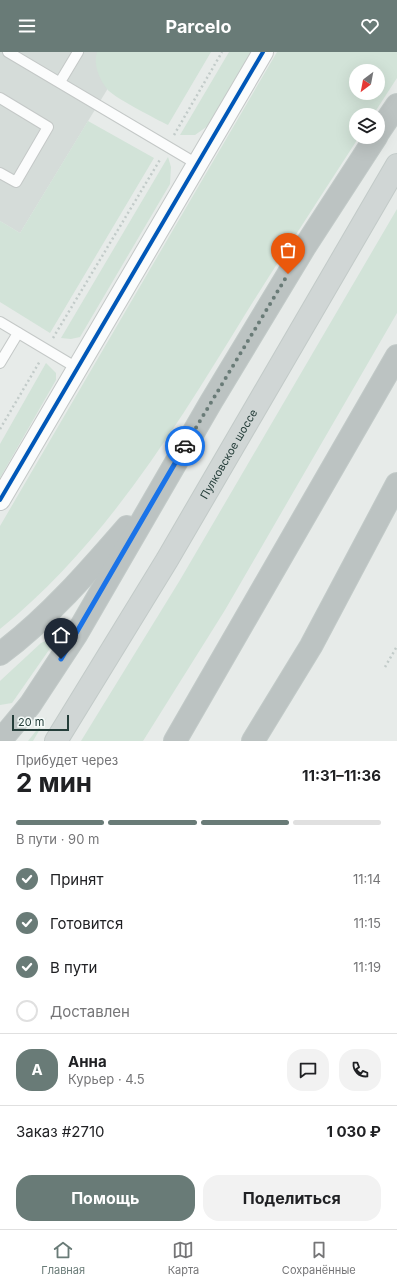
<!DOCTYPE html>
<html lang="ru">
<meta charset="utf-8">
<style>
body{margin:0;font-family:Inter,sans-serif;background:#f2f2f2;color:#202124;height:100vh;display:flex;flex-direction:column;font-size:15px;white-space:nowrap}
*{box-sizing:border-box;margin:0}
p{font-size:13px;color:#757577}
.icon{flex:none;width:22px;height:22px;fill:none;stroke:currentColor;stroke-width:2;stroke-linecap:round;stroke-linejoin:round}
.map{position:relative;height:689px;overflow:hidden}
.panel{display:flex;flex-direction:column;background:#fff;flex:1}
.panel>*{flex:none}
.needle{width:26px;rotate:212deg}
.buttons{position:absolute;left:349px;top:12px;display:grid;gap:8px}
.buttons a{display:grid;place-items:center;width:36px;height:36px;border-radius:50%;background:#fff;box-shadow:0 4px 16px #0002;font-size:20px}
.scale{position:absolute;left:12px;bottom:10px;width:57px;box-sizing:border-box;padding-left:4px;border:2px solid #253e3a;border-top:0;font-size:11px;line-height:14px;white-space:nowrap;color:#253e3a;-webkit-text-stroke:3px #f5faf8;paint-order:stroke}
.pin{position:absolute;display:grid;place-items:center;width:34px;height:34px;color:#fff;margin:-41px -17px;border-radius:50% 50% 50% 0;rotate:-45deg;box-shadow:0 0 4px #0007}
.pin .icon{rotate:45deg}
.courier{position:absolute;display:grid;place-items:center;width:40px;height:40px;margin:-20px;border:3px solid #1a73e8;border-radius:50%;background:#fff;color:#222;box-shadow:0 1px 5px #0007}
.overview em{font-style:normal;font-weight:700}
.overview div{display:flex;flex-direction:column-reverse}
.overview{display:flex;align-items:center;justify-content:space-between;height:68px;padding:0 16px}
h1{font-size:26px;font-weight:700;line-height:30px}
.bar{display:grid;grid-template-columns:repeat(4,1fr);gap:6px 4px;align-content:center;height:48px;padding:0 16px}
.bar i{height:5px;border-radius:3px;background:#e0e0e0}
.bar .on{background:#697b77}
.bar p{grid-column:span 4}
.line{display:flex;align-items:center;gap:10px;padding:0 16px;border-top:1px solid #e0e0e0}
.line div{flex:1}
.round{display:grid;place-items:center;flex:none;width:42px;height:42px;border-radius:16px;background:#f2f2f2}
ol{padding:0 16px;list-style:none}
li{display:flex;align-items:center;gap:12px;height:44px}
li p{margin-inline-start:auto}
li .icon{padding:4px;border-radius:50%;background:#697b77;color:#fff;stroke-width:4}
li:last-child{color:#757577}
li i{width:22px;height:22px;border:2px solid #e0e0e0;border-radius:50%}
.action{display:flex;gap:8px;margin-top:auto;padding:8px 16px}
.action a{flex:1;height:46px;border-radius:16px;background:#697b77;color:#fff;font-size:16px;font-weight:700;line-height:46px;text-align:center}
.action a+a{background:#f2f2f2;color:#202124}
header{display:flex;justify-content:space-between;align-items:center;height:52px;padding:0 16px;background:#697b77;color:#fff;font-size:18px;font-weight:700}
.tab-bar{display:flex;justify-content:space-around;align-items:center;height:56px;border-top:1px solid #e0e0e0;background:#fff;font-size:11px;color:#757577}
.tab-bar a{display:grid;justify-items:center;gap:2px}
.tab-bar .on{color:#697b77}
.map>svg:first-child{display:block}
.built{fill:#d5dcd9}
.green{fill:#d2e3d8;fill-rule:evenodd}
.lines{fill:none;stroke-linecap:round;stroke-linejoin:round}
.lane-casing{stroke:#c4c8c7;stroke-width:12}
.street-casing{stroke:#c4c8c7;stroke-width:22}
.primary-casing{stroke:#c2cac8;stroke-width:24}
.highway-casing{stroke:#c2cac8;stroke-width:24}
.path{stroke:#c2cbc9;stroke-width:2.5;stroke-dasharray:2 3;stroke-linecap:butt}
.lane{stroke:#fbfcfc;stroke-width:10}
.street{stroke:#fbfcfc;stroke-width:20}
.primary{stroke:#d0d6d5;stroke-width:22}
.highway{stroke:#bcc3c2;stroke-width:22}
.cycleway-casing{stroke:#f5faf8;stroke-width:6}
.cycleway{stroke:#0057b8;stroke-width:4}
.done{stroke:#697b77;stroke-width:4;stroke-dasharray:0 7.2}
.route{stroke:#1a73e8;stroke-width:5}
.labels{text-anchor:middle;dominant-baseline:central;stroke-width:3.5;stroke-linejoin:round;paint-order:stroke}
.street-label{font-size:11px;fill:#253e3a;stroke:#f5faf8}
</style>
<header><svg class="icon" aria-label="menu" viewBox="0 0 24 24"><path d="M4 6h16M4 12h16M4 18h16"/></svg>Parcelo<svg class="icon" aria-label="heart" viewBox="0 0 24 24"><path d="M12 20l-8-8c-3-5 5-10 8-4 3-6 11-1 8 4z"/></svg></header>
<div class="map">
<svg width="397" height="689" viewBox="0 0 397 689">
<rect width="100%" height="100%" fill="#e7ebe9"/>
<!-- built -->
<path class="built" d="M0,0h130l-110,181 -20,-12z"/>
<!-- green -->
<g class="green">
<path d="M97,0h114l-43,73c-12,-6 -55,-28 -61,-36 -8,-10 -14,-25 -10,-37z"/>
<path d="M229,0h23l-43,73 -14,10h-15z"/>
<path d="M277,0h120v26l-24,37h-17v22h3c-38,59 -76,117 -113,176 -70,114 -141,231 -246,316v-103zM356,19h22v22h-22z"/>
<path d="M88,69l66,37 -104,175 -50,-31v-81l20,12z"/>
<path d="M168,105l3,10 -1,17 -90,153 -9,2 -10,-1z"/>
<path d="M397,157v104l-172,297 -82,131h-62l99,-161z"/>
<path d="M46,311l10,10v7l-56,98v-34z"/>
<path d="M48,588l5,3 -2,4 -39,56 -12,2v-24l41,-38z"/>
<path d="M47,665l-14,24h-5z"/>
</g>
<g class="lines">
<!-- lane casing -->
<g class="lane-casing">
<g id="lane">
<path d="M8,0l189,112"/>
<path d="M60,30l18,-30"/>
<path d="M0,46l48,29 -32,55 -16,-9"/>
<path d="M0,270l77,46"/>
<path d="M0,311l18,-30"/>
</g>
</g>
<!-- street casing -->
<g class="street-casing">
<path id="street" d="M0,448l263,-448"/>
</g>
<!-- primary casing -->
<g class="primary-casing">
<g id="primary">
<path id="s1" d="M56,689l111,-181 230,-395"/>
</g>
</g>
<!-- highway casing -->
<g class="highway-casing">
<g id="highway">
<path d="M378,81l19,-28"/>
<path d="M0,602c48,-36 88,-82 127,-127"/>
<path d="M0,689l30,-36 46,-70 135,-233 93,-154 72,-111"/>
<path d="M175,689l222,-385"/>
<path d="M253,689l58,-95 86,-162"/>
</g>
</g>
<!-- path -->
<g class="path">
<path d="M174,83l48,-83"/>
<path d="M53,286l108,-180"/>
<path d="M0,377l40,-68"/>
<path d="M385,615l11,-19"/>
</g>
<!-- lane -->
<use href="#lane" class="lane"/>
<!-- street -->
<use href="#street" class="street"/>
<!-- primary -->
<use href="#primary" class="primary"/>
<!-- highway -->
<use href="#highway" class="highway"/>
<!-- cycleway casing -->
<g class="cycleway-casing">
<path id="cycleway" d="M0,448l263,-448"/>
</g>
<!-- cycleway -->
<use href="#cycleway" class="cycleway"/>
</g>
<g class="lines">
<!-- done -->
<path class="done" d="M185,394l103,-172"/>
<!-- route -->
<path class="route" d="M61,607l124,-213"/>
</g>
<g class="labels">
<!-- street labels -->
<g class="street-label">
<text stroke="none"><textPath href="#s1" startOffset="335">Пулковское шоссе</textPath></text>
</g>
</g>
</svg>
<div class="buttons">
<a><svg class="needle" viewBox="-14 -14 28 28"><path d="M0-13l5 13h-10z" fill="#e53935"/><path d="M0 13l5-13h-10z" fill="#757577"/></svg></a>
<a><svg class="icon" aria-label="layers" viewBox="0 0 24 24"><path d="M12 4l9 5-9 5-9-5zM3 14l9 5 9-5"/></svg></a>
</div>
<div class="scale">20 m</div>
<div class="pin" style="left:288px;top:222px;background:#ea580c"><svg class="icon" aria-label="bag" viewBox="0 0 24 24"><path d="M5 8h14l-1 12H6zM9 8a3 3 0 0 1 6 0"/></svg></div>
<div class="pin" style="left:61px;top:607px;background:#1f2937"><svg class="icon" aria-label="home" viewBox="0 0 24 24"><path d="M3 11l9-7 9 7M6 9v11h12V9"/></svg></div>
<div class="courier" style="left:185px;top:394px"><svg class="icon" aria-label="car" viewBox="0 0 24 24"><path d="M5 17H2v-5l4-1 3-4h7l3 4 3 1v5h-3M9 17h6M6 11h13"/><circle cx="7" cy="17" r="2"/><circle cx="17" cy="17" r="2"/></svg></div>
</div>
<section class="panel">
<div class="overview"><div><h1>2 мин</h1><p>Прибудет через</p></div><em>11:31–11:36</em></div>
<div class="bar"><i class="on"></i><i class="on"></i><i class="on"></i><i></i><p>В пути · 90 m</p></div>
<ol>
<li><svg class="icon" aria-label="check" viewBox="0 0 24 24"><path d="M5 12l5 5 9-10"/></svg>Принят<p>11:14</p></li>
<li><svg class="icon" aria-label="check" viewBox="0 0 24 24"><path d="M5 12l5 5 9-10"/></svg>Готовится<p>11:15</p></li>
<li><svg class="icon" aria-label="check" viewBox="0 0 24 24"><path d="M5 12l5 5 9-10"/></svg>В пути<p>11:19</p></li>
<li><i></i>Доставлен</li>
</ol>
<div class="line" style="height:72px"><b class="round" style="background:#697b77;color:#fff">А</b><div><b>Анна</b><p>Курьер · 4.5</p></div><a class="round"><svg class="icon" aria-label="chat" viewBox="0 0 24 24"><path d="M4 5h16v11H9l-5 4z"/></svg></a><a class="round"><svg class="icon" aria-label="phone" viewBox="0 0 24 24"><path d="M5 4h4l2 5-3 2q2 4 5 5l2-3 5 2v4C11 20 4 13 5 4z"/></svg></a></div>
<div class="line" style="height:52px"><div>Заказ #2710</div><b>1 030 ₽</b></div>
<div class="action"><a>Помощь</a><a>Поделиться</a></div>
</section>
<nav class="tab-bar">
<a class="on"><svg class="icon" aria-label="home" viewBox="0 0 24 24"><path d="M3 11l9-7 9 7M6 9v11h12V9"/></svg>Главная</a>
<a><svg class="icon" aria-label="map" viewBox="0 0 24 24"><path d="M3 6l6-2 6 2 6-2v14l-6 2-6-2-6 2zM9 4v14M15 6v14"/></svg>Карта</a>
<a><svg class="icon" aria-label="saved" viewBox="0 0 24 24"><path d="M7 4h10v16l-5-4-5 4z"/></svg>Сохранённые</a>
</nav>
